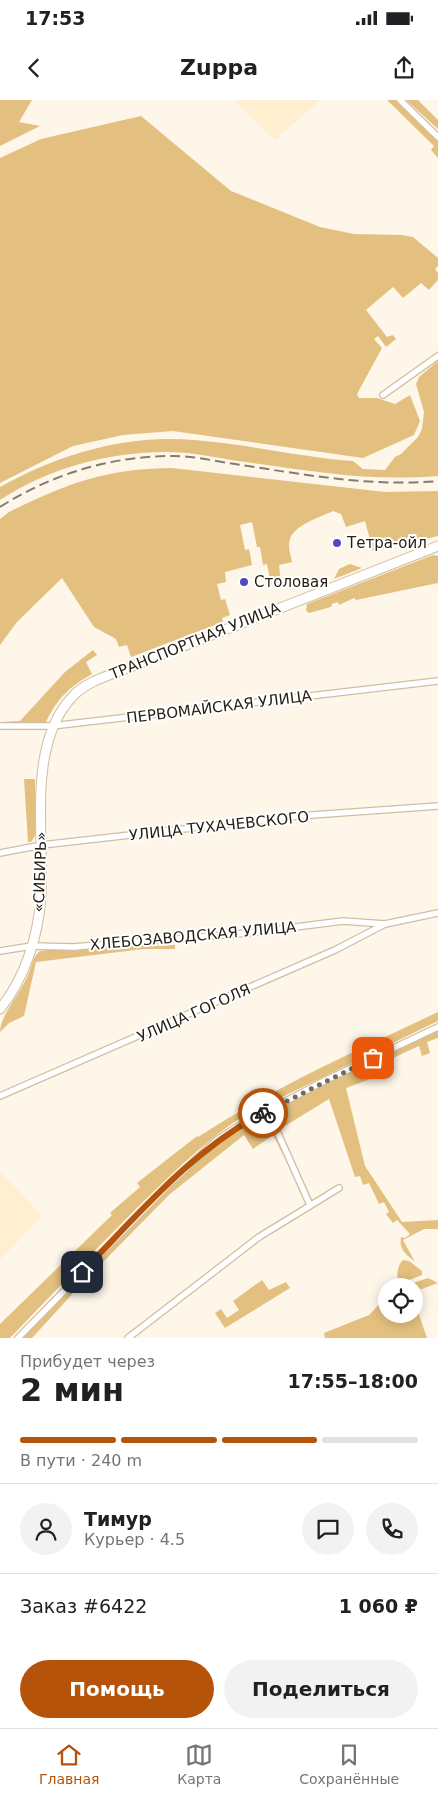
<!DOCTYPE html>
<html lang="ru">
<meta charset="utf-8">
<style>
body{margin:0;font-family:"DejaVu Sans",sans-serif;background:#f2f2f2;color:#202124;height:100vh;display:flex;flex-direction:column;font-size:19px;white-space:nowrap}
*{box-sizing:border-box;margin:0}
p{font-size:16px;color:#757577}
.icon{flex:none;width:28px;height:28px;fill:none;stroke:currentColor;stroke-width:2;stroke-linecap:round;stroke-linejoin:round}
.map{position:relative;height:1238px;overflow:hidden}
.panel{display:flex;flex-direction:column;background:#fff;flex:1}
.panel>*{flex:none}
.buttons{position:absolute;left:378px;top:1178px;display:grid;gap:10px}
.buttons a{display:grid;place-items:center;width:45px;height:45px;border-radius:50%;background:#fff;box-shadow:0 2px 12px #0003;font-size:25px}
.pin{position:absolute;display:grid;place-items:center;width:42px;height:42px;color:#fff;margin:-21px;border-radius:10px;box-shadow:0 2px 8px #0006}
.courier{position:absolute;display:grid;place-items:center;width:50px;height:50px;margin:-25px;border:4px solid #b45309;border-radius:50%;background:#fff;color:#222;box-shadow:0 1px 6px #0007}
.head em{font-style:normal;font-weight:600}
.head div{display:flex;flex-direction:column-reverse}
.head{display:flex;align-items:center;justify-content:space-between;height:85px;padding:0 20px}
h1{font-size:32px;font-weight:600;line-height:38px}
.bar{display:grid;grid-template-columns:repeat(4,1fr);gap:8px 5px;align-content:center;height:60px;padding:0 20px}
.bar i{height:6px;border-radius:4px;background:#e0e0e0}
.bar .selected{background:#b45309}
.bar p{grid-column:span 4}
.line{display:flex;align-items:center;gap:12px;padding:0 20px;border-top:1px solid #e0e0e0}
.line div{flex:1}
.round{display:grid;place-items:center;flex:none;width:52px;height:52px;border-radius:26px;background:#f2f2f2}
.button{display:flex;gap:10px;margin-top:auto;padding:10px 20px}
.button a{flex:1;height:58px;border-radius:30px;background:#b45309;color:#fff;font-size:20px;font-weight:600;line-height:58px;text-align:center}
.button a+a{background:#f2f2f2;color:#202124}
.status{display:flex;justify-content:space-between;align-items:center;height:35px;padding:0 25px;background:#fff;direction:ltr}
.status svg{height:14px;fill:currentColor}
header{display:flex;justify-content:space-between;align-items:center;height:65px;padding:0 20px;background:#fff;font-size:22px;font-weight:600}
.menu{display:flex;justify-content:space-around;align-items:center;height:70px;border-top:1px solid #e0e0e0;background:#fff;font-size:14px;color:#757577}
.menu a{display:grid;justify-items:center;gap:2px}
.menu .selected{color:#b45309}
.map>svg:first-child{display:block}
.built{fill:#ffeecf}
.green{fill:#e3c080}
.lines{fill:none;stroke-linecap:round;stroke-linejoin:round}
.minor-casing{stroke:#d0bea0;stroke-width:8}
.trunk-casing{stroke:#d0bea0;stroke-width:11}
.minor{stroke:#fff;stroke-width:5.5}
.trunk{stroke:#fff;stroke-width:9}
.rail{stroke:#837c70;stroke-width:2;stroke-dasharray:10 5;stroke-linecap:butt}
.done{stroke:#726c5f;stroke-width:5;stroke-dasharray:0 9}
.route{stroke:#b45309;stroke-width:6}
.poi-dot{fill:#524ac1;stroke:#fff;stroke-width:2}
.labels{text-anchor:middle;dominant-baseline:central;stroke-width:4;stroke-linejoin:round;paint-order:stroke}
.poi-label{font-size:15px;fill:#272115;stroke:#fff;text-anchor:start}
.street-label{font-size:15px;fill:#272115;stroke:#fff}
</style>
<div class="status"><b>17:53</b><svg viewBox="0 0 49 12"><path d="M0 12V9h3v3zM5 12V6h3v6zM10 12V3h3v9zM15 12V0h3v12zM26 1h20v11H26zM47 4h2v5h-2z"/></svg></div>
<header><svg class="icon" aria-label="back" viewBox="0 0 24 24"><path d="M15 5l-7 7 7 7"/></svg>Zuppa<svg class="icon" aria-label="share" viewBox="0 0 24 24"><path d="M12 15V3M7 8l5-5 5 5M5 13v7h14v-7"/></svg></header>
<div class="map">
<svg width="438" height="1238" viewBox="0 0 438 1238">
<rect width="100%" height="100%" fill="#fdf6e9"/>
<!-- built -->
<g class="built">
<path d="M234,0h86l-45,40z"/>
<path d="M0,1072l42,44 -42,43z"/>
</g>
<!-- green -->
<g class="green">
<path d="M0,0h32l-13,22 21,4 -40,20z"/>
<path d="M387,0h9l42,41v17l-7,-8 3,-4z"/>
<path d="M406,0h12l20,20v9z"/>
<path d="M141,16l90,75 89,36 34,7 48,1 11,2 25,21v8l-3,3 3,4v7l-9,10 -8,-7 -18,15 -10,-11 -27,23 21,27 6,-2 3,4 -10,8 -8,-11 -4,3 8,9 -25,46 2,4h18l18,6 15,-9 10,26 -6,14 -51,23 -190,-27 -50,4 -50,11 -73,37v-325l41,-19z"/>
<path d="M438,261v115c-71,6 -131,-6 -200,-15 -24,-4 -48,-9 -72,-9 -58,0 -117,16 -166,48v-13c59,-33 126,-53 194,-47 53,4 106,17 159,21l10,8 22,1 10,-13 6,-3 17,-17 4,-8 2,-17 -8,-28 3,-7z"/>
<path d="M172,368l213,24 53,-1v45l-65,15 -8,-30 -19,6 -5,-13 -8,-3c-12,6 -39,14 -43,28 -3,7 1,16 2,23l-13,3 2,18 -10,2 -4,-21 -4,1 -3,-18h-3l-5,-25 -12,3 5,25 4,-1 3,16 -27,7 1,10 -9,2 4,16 4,-1 5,16 -8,3 1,4 -92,35 -4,-12 -8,2 -3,-8 -22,-12 -32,-49 -45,44 -17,23v-126l9,-7c59,-29 96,-43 163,-44z"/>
<path d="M433,455l5,1v27l-82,17 -2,-2 -15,7 -1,-3 -6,2 -1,3 -22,6 -3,-2 1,-7z"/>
<path d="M350,464l12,4 -28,11 5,-10z"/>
<path d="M93,550l4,5 -11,7 6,12c-23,13 -35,25 -46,48l-46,2v-2l20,-1 45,-49z"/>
<path d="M24,679h11v57l-4,6h-3z"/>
<path d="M153,843l1,3 21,-1v4h-31l-108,13 -12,54 -15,7 -9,9c0,-17 21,-39 28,-57 4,-8 4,-18 12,-24l16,-2 15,2z"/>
<path d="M438,912v9l-195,95c-42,28 -78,64 -114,100 -40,40 -80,81 -119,122h-10v-14l112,-109 -2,-2 30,-26 -3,-4 60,-47 1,1c76,-50 158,-86 240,-125z"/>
<path d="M438,931v7l-11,4 3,11 -8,3 -3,-10 -37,17 4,10 -40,15 19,78 37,56 36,-2v9h-14l-21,11 12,22c-9,-8 -16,-12 -14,-25l4,1 5,-4 -13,-14 -4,3 -7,-9 3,-2 -5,-10 -5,2 -10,-21 -6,2 -3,-9 -5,1 -26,-78 -49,30 3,6 -2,2 -10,-25 96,-49z"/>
<path d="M262,1015l7,6 16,38 -12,-24 -20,14 -9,-14 -74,59 -68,69 -3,-4c50,-51 100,-108 163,-144z"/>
<path d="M403,1160l6,1 13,10v4l-23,9c-3,-7 -2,-19 4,-24z"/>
<path d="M95,1163l3,3 -66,72h-9z"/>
<path d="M428,1178l10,5 -24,9v-6h-10z"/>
<path d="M262,1180l7,10 17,-8 4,6 -65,40 -10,-15 6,-4 6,9 12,-8 -6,-9z"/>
<path d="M386,1197v17h28l2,-8 11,32h-102l-1,-5 45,-18z"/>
</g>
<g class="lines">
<!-- minor casing -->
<g class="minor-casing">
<g id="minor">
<path d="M400,0l38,37"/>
<path d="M383,295l55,-39"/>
<path d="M0,626h52l386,-45"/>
<path d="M0,753l42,-8 256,-29 140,-10"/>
<path d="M0,851l32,-5 41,1 175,-14 95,-12 42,3"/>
<path d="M0,996l335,-146 50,-26 53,-11"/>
<path d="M268,1011l42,94"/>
<path d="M18,1238l150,-153 49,-45 18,-12 89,-47 114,-54"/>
<path d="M128,1238l131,-101 80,-49"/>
</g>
</g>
<!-- trunk casing -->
<g class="trunk-casing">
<path id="trunk" d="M0,909c25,-31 38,-72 41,-112 4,-63 -15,-152 32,-201 12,-13 31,-19 47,-25l318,-125"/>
</g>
<!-- minor -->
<use href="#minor" class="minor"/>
<!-- trunk -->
<use href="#trunk" class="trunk"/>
<!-- rail -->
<path class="rail" d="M0,407c52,-33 111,-51 173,-51 22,0 46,6 68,9 66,10 131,22 197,16"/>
</g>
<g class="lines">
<!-- done -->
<path class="done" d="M263,1013l110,-55"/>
<!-- route -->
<path class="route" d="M82,1172c56,-57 110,-122 181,-159"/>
</g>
<!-- markers -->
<g class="poi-dot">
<circle cx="337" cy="443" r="5"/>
<circle cx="244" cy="482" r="5"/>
</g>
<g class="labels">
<!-- poi labels -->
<g class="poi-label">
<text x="347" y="443">Тетра-ойл</text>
<text x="254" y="482">Столовая</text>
</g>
<!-- street labels -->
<g class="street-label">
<text transform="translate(195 541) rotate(-22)">ТРАНСПОРТНАЯ УЛИЦА</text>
<text transform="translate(219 607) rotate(-7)">ПЕРВОМАЙСКАЯ УЛИЦА</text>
<text transform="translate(219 726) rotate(-6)">УЛИЦА ТУХАЧЕВСКОГО</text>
<text transform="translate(40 772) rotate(-88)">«СИБИРЬ»</text>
<text transform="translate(193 836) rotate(-5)">ХЛЕБОЗАВОДСКАЯ УЛИЦА</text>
<text transform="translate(194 913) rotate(-24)">УЛИЦА ГОГОЛЯ</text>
</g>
</g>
</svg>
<div class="buttons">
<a><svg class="icon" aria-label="locate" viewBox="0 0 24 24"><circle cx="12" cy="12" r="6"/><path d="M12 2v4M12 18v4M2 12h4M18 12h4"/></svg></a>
</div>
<div class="pin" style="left:373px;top:958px;background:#ea580c"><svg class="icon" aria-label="bag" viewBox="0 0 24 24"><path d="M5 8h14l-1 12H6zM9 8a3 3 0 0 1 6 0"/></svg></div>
<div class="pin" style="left:82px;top:1172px;background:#1f2937"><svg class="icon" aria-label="home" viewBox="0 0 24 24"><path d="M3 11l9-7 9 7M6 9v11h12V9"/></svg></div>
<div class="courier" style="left:263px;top:1013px"><svg class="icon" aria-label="bike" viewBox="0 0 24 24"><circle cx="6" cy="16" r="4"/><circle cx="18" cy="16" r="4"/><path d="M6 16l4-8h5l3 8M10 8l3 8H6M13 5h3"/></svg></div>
</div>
<section class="panel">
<div class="head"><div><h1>2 мин</h1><p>Прибудет через</p></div><em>17:55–18:00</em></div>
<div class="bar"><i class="selected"></i><i class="selected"></i><i class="selected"></i><i></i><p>В пути · 240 m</p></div>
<div class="line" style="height:90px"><a class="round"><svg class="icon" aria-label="person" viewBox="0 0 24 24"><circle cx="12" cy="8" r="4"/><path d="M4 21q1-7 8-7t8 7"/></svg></a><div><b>Тимур</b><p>Курьер · 4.5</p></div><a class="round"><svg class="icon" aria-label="chat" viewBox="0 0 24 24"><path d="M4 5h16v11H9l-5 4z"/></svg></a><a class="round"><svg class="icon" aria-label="phone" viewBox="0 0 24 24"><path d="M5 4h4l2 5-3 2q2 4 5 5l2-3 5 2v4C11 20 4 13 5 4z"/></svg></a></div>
<div class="line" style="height:65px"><div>Заказ #6422</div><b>1 060 ₽</b></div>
<div class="button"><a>Помощь</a><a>Поделиться</a></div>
</section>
<nav class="menu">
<a class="selected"><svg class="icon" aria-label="home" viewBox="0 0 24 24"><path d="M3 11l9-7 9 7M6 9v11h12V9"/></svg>Главная</a>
<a><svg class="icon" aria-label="map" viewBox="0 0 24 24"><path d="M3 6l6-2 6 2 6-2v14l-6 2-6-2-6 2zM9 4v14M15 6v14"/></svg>Карта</a>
<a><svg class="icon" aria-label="saved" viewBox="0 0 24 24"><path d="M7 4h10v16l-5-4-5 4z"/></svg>Сохранённые</a>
</nav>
